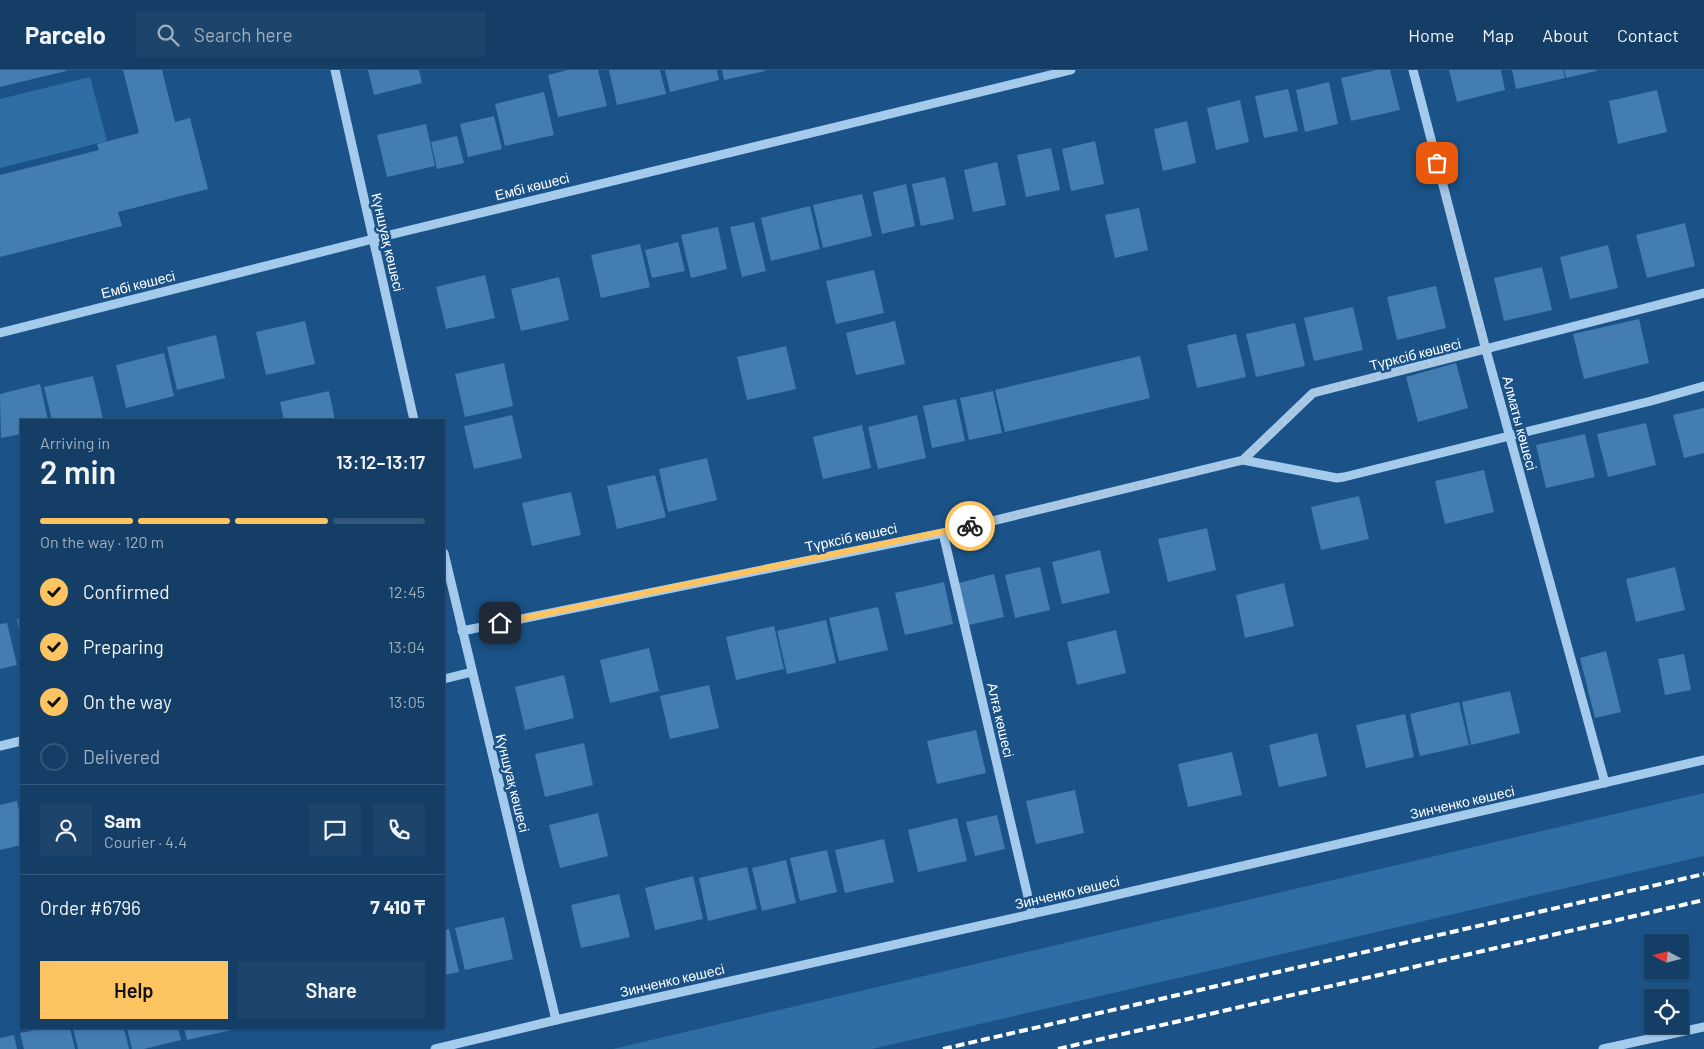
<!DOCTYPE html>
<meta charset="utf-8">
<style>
body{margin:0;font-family:Barlow,sans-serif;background:#1d456c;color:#f1f3f6;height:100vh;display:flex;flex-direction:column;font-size:19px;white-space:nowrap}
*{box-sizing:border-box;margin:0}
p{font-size:16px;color:#9daebf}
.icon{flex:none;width:28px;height:28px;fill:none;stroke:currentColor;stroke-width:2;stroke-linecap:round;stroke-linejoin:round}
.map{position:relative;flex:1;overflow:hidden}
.sheet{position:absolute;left:20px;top:349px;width:425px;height:610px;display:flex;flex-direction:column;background:#143e66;border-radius:0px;box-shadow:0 1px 4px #0004,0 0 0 1px #33577a}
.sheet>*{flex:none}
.needle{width:32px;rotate:277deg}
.fabs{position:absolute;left:1644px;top:864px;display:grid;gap:10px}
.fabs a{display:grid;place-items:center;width:45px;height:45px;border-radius:0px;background:#143e66;box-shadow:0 1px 4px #0004,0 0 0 1px #33577a;font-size:25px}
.pin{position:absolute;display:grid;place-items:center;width:42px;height:42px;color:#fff;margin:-21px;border-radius:10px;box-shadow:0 2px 8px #0006}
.courier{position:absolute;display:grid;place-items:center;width:50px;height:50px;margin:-25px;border:4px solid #fdc461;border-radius:50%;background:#fff;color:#222;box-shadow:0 1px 6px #0007}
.headline em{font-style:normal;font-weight:600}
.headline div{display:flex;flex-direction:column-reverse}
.headline{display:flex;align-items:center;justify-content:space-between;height:85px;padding:0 20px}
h1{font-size:32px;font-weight:600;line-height:38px}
.bar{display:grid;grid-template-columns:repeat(4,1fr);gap:8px 5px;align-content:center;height:60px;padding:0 20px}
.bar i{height:6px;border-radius:4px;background:#33577a}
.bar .selected{background:#fdc461}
.bar p{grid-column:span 4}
.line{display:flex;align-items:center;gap:12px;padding:0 20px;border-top:1px solid #33577a}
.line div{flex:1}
.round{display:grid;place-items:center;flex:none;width:52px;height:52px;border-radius:0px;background:#1d456c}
ol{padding:0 20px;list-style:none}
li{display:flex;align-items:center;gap:15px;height:55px}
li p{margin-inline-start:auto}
li .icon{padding:5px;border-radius:50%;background:#fdc461;color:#111;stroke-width:4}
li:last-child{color:#9daebf}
li i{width:28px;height:28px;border:2px solid #33577a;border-radius:50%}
.action{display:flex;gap:10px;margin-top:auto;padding:10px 20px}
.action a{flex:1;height:58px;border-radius:0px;background:#fdc461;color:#111;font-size:20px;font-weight:600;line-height:58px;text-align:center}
.action a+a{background:#1d456c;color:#f1f3f6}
header{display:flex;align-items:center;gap:30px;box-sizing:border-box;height:70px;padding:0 25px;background:#143e66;border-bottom:1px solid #33577a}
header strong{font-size:24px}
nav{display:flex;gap:28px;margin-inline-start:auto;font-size:18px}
.search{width:350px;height:45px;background:#1d456c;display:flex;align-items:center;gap:12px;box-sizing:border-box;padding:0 18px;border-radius:0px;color:#9daebf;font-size:19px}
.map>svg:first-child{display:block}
.green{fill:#2e6da6}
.building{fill:#447db1}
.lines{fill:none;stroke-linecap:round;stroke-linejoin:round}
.minor{stroke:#a4caec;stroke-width:9}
.rail{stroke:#fff;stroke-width:4;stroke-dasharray:9 4;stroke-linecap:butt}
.done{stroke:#afc3d5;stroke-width:5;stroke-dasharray:0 9}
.route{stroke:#fdc461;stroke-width:6}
.labels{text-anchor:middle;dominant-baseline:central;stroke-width:5;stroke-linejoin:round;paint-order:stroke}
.street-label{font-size:14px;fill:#fff;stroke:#1b5388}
</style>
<header>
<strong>Parcelo</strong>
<div class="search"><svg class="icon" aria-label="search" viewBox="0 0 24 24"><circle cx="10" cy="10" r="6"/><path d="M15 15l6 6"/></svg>Search here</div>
<nav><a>Home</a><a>Map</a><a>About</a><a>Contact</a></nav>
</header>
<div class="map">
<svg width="1704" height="979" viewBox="0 0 1704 979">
<rect width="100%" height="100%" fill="#1b5388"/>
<!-- green -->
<g class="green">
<path d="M90,7l17,64 -107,27v-69z"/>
<path d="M1704,723v63l-832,193h-259z"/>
</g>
<!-- building -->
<g class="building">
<path d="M0,0h66v1l-66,16z"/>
<path d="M123,0h39l13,52 15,-4 18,71 -90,23 4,14 -122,31v-82l99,-25 -2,-6 42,-11z"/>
<path d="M368,0h51l3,13 -48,12z"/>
<path d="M568,0h30l9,36 -49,11 -10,-42z"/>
<path d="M609,0h51l6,24 -49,11z"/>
<path d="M665,0h52l2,10 -49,12z"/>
<path d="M722,0h43v1l-41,9z"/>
<path d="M1377,0h13l10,40 -49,11 -10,-43z"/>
<path d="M1449,0h52l4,20 -48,12z"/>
<path d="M1512,0h51l2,8 -49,11z"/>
<path d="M1564,0h32v1l-30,7z"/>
<path d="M1329,12l9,42 -33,8 -9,-42z"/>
<path d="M1288,19l10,42 -34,7 -9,-42z"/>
<path d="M1657,20l10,42 -49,12 -9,-43z"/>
<path d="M544,22l10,43 -49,11 -10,-42z"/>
<path d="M1240,30l9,42 -33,8 -9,-42z"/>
<path d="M494,46l8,33 -34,8 -8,-33z"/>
<path d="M1187,51l9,42 -33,8 -9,-42z"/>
<path d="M426,54l9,42 -48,11 -10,-42z"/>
<path d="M457,66l7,27 -27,6 -6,-27z"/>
<path d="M1095,71l9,43 -33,7 -9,-42z"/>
<path d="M1051,78l9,42 -34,7 -9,-42z"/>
<path d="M997,92l9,43 -33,7 -9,-42z"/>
<path d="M945,107l9,42 -33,7 -9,-42z"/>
<path d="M906,114l9,42 -33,8 -9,-42z"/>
<path d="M862,124l10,42 -49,12 -10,-43z"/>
<path d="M810,136l10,43 -49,12 -10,-43z"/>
<path d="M1139,138l9,42 -33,8 -10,-43z"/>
<path d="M754,152l12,49 -24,6 -12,-50z"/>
<path d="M1685,153l10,43 -48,12 -11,-43z"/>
<path d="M718,157l9,42 -36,9 -10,-43z"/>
<path d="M678,172l7,29 -33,7 -7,-28z"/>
<path d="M640,174l10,43 -49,11 -10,-43z"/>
<path d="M1608,175l10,43 -48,11 -10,-42z"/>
<path d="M1542,197l10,43 -48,11 -10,-43z"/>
<path d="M874,200l10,43 -48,11 -10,-43z"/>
<path d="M485,205l10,43 -49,11 -10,-42z"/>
<path d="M559,207l10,43 -48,11 -10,-42z"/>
<path d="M1436,216l10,42 -49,12 -10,-43z"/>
<path d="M1353,237l10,43 -49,11 -10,-43z"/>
<path d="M1639,249l10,44 -65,16 -11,-45z"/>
<path d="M305,251l10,43 -49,11 -10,-43z"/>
<path d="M895,251l10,43 -49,11 -10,-42z"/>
<path d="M1295,253l10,43 -49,11 -10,-43z"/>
<path d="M1236,264l10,43 -49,11 -10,-43z"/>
<path d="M216,265l9,43 -48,12 -10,-43z"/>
<path d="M786,276l10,43 -49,11 -10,-43z"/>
<path d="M164,283l10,43 -48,12 -10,-43z"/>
<path d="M1140,286l10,42 -145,34 -10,-42z"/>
<path d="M504,293l9,43 -48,11 -10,-43z"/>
<path d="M1456,293l12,45 -50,14 -12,-45z"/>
<path d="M93,306l10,43 -51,1 -8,-33z"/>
<path d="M40,314l8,36h-27v14l-20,4 -1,-44z"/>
<path d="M329,321l6,29h-51l-4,-18z"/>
<path d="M993,321l9,42 -33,7 -9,-42z"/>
<path d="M956,329l9,42 -33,7 -9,-42z"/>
<path d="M1704,338v45l-20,5 -11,-43z"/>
<path d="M512,345l10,43 -48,11 -10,-43z"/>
<path d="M917,345l9,43 -48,11 -10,-42z"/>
<path d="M1646,353l10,42 -48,12 -11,-43z"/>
<path d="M862,355l9,43 -48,11 -10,-42z"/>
<path d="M1585,364l10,43 -49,11 -10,-43z"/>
<path d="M707,388l10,42 -49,12 -9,-43z"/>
<path d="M1484,400l10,42 -49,12 -10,-43z"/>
<path d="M655,405l11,42 -49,12 -10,-43z"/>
<path d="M571,422l10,43 -49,11 -10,-43z"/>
<path d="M1359,426l10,43 -48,11 -10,-43z"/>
<path d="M1207,458l9,42 -48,12 -10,-43z"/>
<path d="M1100,480l10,43 -48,11 -10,-42z"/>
<path d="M1040,497l10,43 -35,8 -10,-43z"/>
<path d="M1675,497l10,43 -49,12 -10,-43z"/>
<path d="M994,504l10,43 -35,8 -10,-42z"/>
<path d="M944,512l9,42 -48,11 -10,-42z"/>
<path d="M1284,513l10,43 -49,12 -9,-43z"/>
<path d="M878,537l10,43 -49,11 -10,-43z"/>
<path d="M21,548v17h-1l-3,-16z"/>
<path d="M826,550l10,43 -49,11 -10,-43z"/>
<path d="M7,553l10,42 -17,4v-45z"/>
<path d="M774,556l10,43 -48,11 -10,-43z"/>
<path d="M1116,560l10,43 -49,12 -10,-43z"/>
<path d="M649,578l10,43 -49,12 -10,-43z"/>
<path d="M1606,581l15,61 -26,6 -15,-60z"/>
<path d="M1684,584l7,36 -26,5 -7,-36z"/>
<path d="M564,605l10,43 -49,12 -10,-43z"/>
<path d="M709,615l10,43 -49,11 -10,-43z"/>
<path d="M1510,621l10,42 -49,12 -9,-43z"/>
<path d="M1459,632l10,43 -49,11 -10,-42z"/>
<path d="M1405,644l9,43 -48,11 -10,-43z"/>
<path d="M976,660l10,43 -49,11 -10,-43z"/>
<path d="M1317,663l10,43 -48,11 -10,-42z"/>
<path d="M584,673l9,42 -48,12 -10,-43z"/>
<path d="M1232,682l10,43 -54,12 -10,-43z"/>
<path d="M1075,720l9,43 -48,11 -10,-43z"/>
<path d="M17,731l4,19v25l-21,5v-45z"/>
<path d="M598,743l10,43 -48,12 -11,-43z"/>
<path d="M997,745l8,34 -30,7 -9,-34z"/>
<path d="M957,748l10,43 -49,11 -10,-42z"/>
<path d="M884,769l10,43 -49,11 -10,-43z"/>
<path d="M827,780l10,42 -37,9 -10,-43z"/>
<path d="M786,790l10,43 -34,8 -10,-43z"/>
<path d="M747,797l10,42 -49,12 -9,-43z"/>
<path d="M693,806l10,43 -48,11 -10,-42z"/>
<path d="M619,824l11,43 -49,11 -10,-43z"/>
<path d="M504,847l9,42 -48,11 -10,-42z"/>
<path d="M449,859l10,43 -15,3v-45z"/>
<path d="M45,958h25l5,21h-51l-4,-16z"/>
<path d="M73,958h51l5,21h-51z"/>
<path d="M127,958h51l3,12 -37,9h-12z"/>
<path d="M184,958h51l1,1 -49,11z"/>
<path d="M14,965l3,14h-17v-11z"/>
</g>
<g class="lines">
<!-- minor -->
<g class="minor">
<path d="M335,0l79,350"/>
<path d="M1413,0l73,280 119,433"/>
<path d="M0,263l373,-94 698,-169"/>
<path d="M1243,390l70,-67 391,-100"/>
<path d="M943,463l89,381"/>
<path d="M444,483l112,467"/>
<path d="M462,561l481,-98 300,-73 94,18 7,-1 307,-76 53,-15"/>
<path d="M444,609l28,-7"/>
<path d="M0,676l21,-5"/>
<path d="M435,979l121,-29 525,-117 623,-143"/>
<path d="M1603,979l101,-22"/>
</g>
<!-- rail -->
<g class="rail">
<path d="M943,979l761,-175"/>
<path d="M1058,979l646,-149"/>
</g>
</g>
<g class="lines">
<!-- done -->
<path class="done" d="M970,456l273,-66 70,-67 173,-43 -49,-187"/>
<!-- route -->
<path class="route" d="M500,553l470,-97"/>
</g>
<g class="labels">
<!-- street labels -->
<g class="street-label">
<text transform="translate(532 116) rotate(-14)">Ембі көшесі</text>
<text transform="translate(388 172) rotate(77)">Күншуақ көшесі</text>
<text transform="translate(138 214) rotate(-14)">Ембі көшесі</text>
<text transform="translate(1415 284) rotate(-14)">Түрксіб көшесі</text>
<text transform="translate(1520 353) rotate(75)">Алматы көшесі</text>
<text transform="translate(851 467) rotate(-12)">Түрксіб көшесі</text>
<text transform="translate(1001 650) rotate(77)">Алға көшесі</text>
<text transform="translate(513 713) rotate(76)">Күншуақ көшесі</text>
<text transform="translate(1462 732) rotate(-13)">Зинченко көшесі</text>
<text transform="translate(1067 822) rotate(-13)">Зинченко көшесі</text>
<text transform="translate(672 910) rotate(-13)">Зинченко көшесі</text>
</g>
</g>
</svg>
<div class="fabs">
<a><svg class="needle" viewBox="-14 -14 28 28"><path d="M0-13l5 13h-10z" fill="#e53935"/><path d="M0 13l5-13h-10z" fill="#9daebf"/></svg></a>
<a><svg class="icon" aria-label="locate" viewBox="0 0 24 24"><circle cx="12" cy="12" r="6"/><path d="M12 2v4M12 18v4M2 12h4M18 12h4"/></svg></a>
</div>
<div class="pin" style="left:1437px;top:93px;background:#ea580c"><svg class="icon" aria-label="bag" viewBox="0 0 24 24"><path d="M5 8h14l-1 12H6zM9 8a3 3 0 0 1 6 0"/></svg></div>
<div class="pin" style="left:500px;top:553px;background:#1f2937"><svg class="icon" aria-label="home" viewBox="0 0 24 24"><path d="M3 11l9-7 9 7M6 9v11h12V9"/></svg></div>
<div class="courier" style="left:970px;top:456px"><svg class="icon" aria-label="bike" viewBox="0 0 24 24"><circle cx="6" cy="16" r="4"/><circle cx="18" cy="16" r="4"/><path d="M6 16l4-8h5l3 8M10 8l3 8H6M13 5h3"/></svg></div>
<section class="sheet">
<div class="headline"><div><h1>2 min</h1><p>Arriving in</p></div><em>13:12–13:17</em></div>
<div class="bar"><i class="selected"></i><i class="selected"></i><i class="selected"></i><i></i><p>On the way · 120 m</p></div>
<ol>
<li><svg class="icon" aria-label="check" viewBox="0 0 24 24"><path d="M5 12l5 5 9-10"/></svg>Confirmed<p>12:45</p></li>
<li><svg class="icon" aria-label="check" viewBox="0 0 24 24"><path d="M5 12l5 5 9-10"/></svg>Preparing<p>13:04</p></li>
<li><svg class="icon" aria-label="check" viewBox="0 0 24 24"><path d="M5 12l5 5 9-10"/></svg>On the way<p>13:05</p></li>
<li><i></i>Delivered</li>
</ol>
<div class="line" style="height:90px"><a class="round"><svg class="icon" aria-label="person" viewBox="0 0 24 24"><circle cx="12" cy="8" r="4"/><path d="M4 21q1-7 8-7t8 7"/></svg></a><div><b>Sam</b><p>Courier · 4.4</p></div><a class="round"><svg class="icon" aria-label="chat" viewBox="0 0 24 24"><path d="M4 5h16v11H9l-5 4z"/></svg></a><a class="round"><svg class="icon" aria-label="phone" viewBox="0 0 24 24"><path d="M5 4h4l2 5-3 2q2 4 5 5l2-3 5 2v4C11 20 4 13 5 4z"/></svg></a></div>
<div class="line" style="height:65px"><div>Order #6796</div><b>7 410 ₸</b></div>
<div class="action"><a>Help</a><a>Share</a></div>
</section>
</div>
